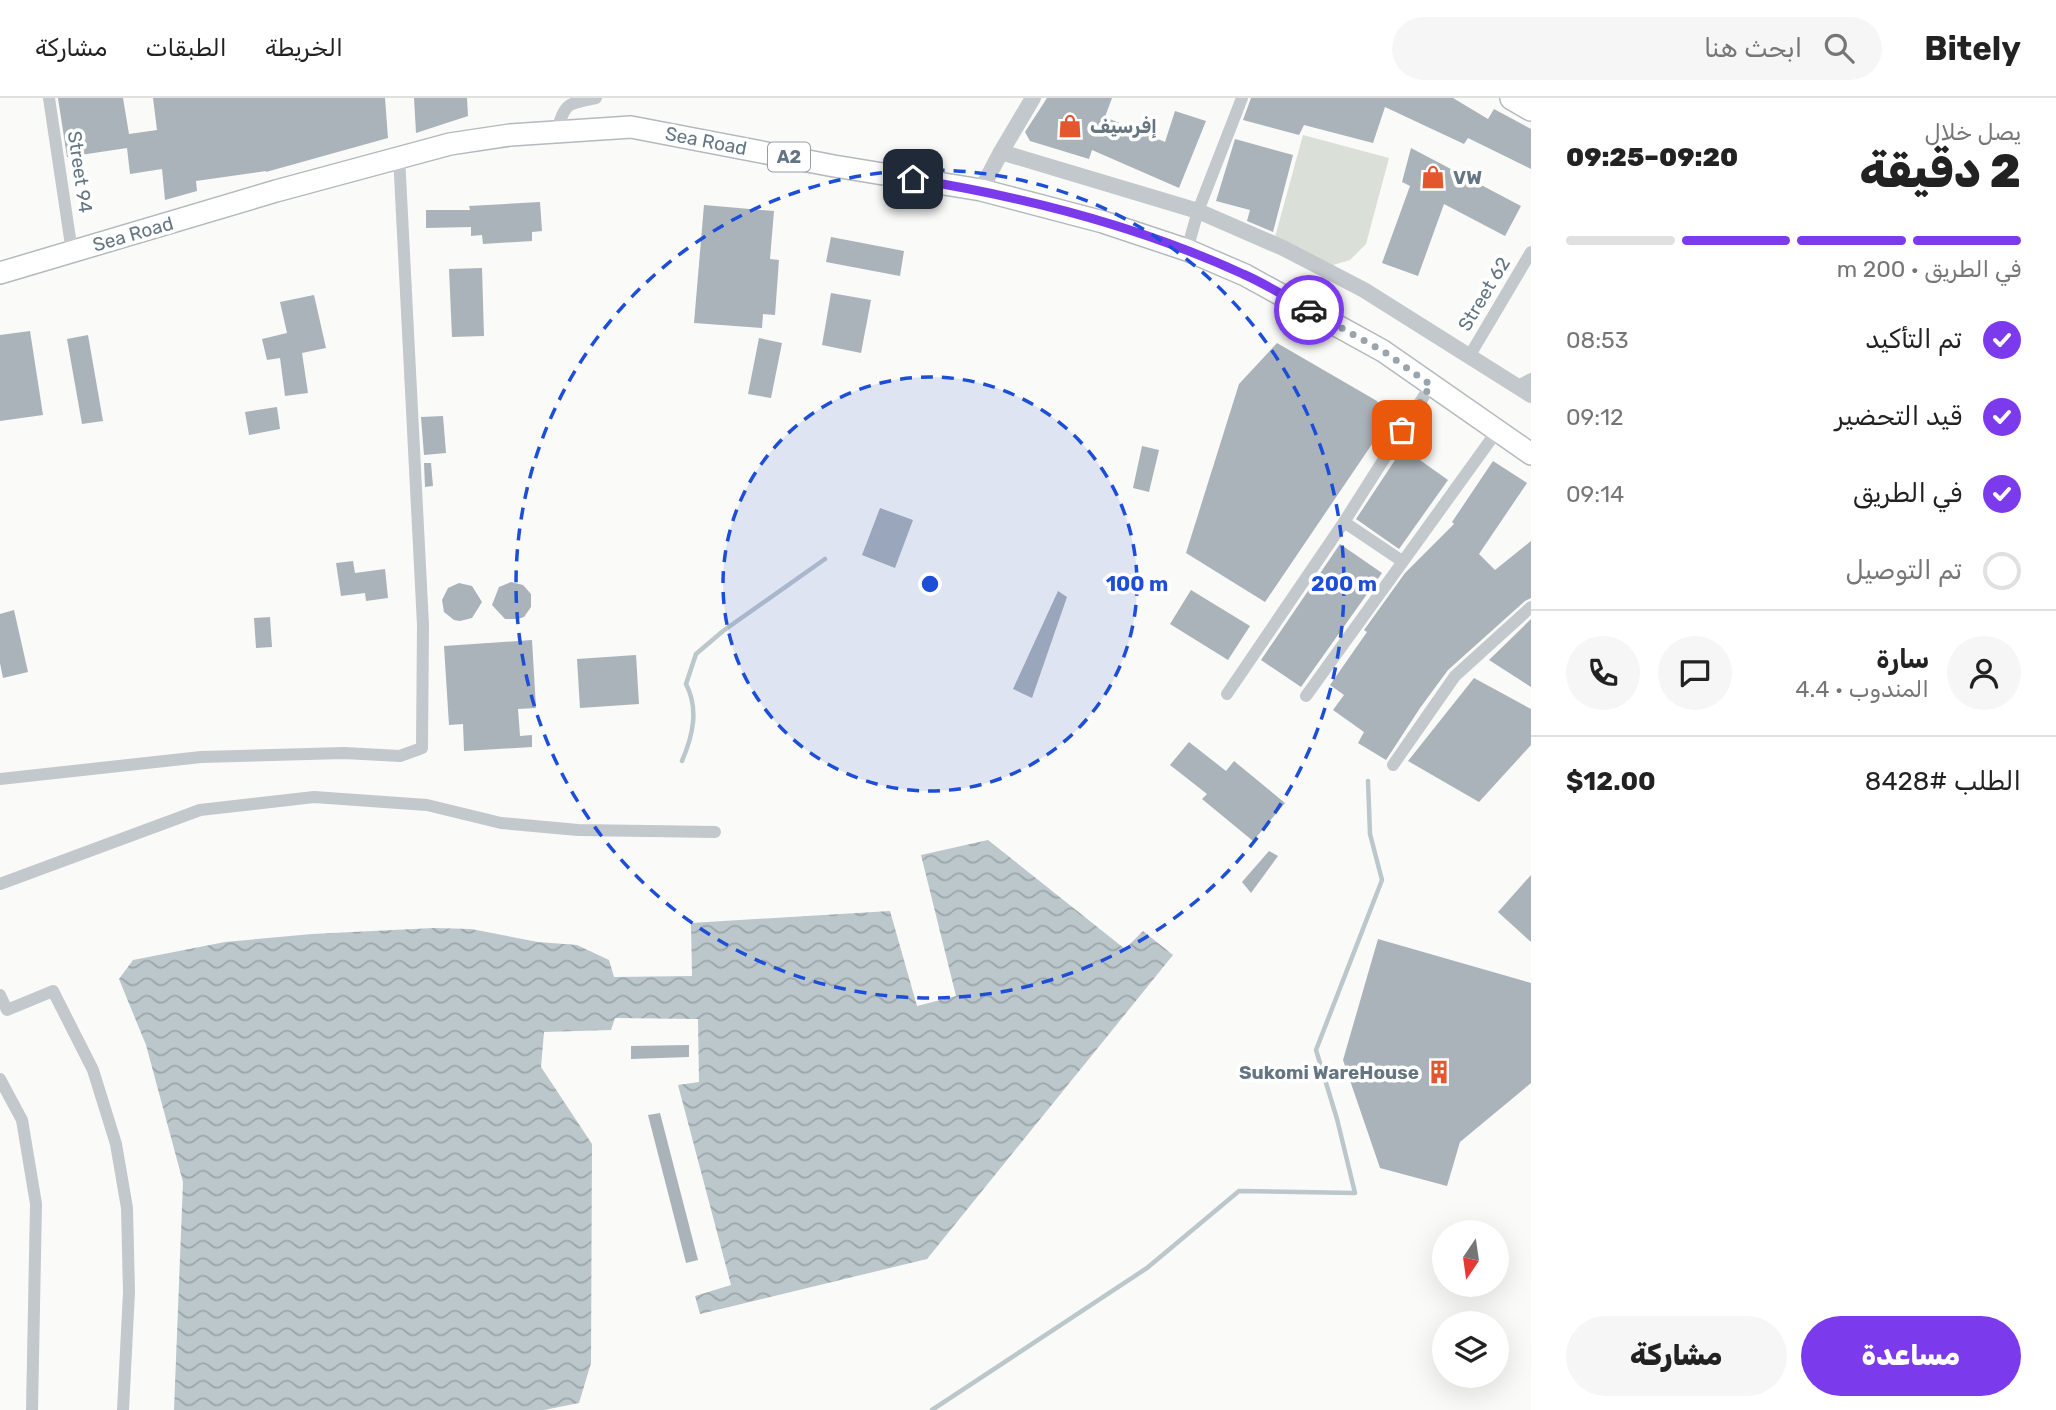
<!DOCTYPE html>
<html lang="ar">
<meta charset="utf-8">
<style>
body{margin:0;font-family:Rubik,Cairo,sans-serif;background:#f6f6f6;color:#222;direction:rtl;height:100vh;display:flex;flex-direction:column;font-size:26px;white-space:nowrap}
*{box-sizing:border-box;margin:0}
p{font-size:23px;color:#767676}
.icon{flex:none;width:38px;height:38px;fill:none;stroke:currentColor;stroke-width:2;stroke-linecap:round;stroke-linejoin:round}
.map{position:relative;flex:1;overflow:hidden;direction:ltr}
.details{display:flex;flex-direction:column;background:#fff;width:525px}
.details>*{flex:none}
.needle{width:46px;rotate:193deg}
.tools{position:absolute;left:1432px;top:1122px;display:grid;gap:14px}
.tools a{display:grid;place-items:center;width:77px;height:77px;border-radius:50%;background:#fff;box-shadow:0 7px 28px #0002;font-size:35px}
.pin{position:absolute;display:grid;place-items:center;width:60px;height:60px;color:#fff;margin:-30px;border-radius:14px;box-shadow:0 4px 10px #0006}
.courier{position:absolute;display:grid;place-items:center;width:70px;height:70px;margin:-35px;border:5px solid #7c3aed;border-radius:50%;background:#fff;color:#222;box-shadow:0 2px 9px #0007}
.overview em{font-style:normal;font-weight:800}
.overview div{display:flex;flex-direction:column-reverse}
.overview{display:flex;align-items:center;justify-content:space-between;height:119px;padding:0 35px}
h1{font-size:46px;font-weight:800;line-height:52px}
.bar{display:grid;grid-template-columns:repeat(4,1fr);gap:10px 7px;align-content:center;height:84px;padding:0 35px}
.bar i{height:9px;border-radius:5px;background:#e0e0e0}
.bar .current{background:#7c3aed}
.bar p{grid-column:span 4}
.line{display:flex;align-items:center;gap:18px;padding:0 35px;border-top:2px solid #e0e0e0}
.line div{flex:1}
.round{display:grid;place-items:center;flex:none;width:74px;height:74px;border-radius:37px;background:#f6f6f6}
ol{padding:0 35px;list-style:none}
li{display:flex;align-items:center;gap:21px;height:77px}
li p{margin-inline-start:auto}
li .icon{padding:7px;border-radius:50%;background:#7c3aed;color:#fff;stroke-width:4}
li:last-child{color:#767676}
li i{width:38px;height:38px;border:4px solid #e0e0e0;border-radius:50%}
.action{display:flex;gap:14px;margin-top:auto;padding:14px 35px}
.action a{flex:1;height:80px;border-radius:42px;background:#7c3aed;color:#fff;font-size:28px;font-weight:800;line-height:80px;text-align:center}
.action a+a{background:#f6f6f6;color:#222}
header{display:flex;align-items:center;gap:42px;box-sizing:border-box;height:98px;padding:0 35px;background:#fff;border-bottom:2px solid #e0e0e0}
header strong{font-size:33px}
nav{display:flex;gap:38px;margin-inline-start:auto;font-size:24px}
.search{width:490px;height:63px;background:#f6f6f6;display:flex;align-items:center;gap:18px;box-sizing:border-box;padding:0 24px;border-radius:38px;color:#767676;font-size:26px}
main{display:flex;flex:1;min-height:0}
.map>svg:first-child{display:block}
.grass{fill:#dadfd7}
.water{fill:url(#water-waves)}
.lines{fill:none;stroke-linecap:round;stroke-linejoin:round}
.stream{stroke:#bbc7cb;stroke-width:4.5}
.building{fill:#aab3b9}
.trunk-casing{stroke:#b4b9bd;stroke-width:24}
.motorway-casing{stroke:#b4b9bd;stroke-width:26}
.minor{stroke:#c3c8cc;stroke-width:12}
.tertiary{stroke:#c3c8cc;stroke-width:16}
.trunk{stroke:#fff;stroke-width:21}
.motorway{stroke:#fff;stroke-width:23}
.done{stroke:#99a4ac;stroke-width:7;stroke-dasharray:0 12.6}
.route{stroke:#7c3aed;stroke-width:9}
.ring{fill:none;stroke:#1d4ed8;stroke-width:3.5;stroke-dasharray:12 9}
.labels{text-anchor:middle;dominant-baseline:central;stroke-width:7;stroke-linejoin:round;paint-order:stroke}
.shield{fill:#fff;stroke:#939fa8;stroke-width:2}
.shield-label{font-size:18px;font-weight:bold;fill:#657683}
.poi-label{font-size:19px;font-weight:bold;fill:#657683;stroke:#fff;text-anchor:start}
.street-label{font-size:19px;fill:#657683;stroke:#fff}
.centre{fill:#1d4ed8;stroke:#fff;stroke-width:3.5}
.ring-label{font-size:21px;text-anchor:middle;font-weight:bold;fill:#1d4ed8;stroke:#fff;stroke-width:7;stroke-linejoin:round;paint-order:stroke}
</style>
<header>
<strong>Bitely</strong>
<div class="search"><svg class="icon" aria-label="search" viewBox="0 0 24 24"><circle cx="10" cy="10" r="6"/><path d="M15 15l6 6"/></svg>ابحث هنا</div>
<nav><a>الخريطة</a><a>الطبقات</a><a>مشاركة</a></nav>
</header>
<main>
<section class="details">
<div class="overview"><div><h1>2 دقيقة</h1><p>يصل خلال</p></div><em>09:20–09:25</em></div>
<div class="bar"><i class="current"></i><i class="current"></i><i class="current"></i><i></i><p>في الطريق · 200 m</p></div>
<ol>
<li><svg class="icon" aria-label="check" viewBox="0 0 24 24"><path d="M5 12l5 5 9-10"/></svg>تم التأكيد<p>08:53</p></li>
<li><svg class="icon" aria-label="check" viewBox="0 0 24 24"><path d="M5 12l5 5 9-10"/></svg>قيد التحضير<p>09:12</p></li>
<li><svg class="icon" aria-label="check" viewBox="0 0 24 24"><path d="M5 12l5 5 9-10"/></svg>في الطريق<p>09:14</p></li>
<li><i></i>تم التوصيل</li>
</ol>
<div class="line" style="height:126px"><a class="round"><svg class="icon" aria-label="person" viewBox="0 0 24 24"><circle cx="12" cy="8" r="4"/><path d="M4 21q1-7 8-7t8 7"/></svg></a><div><b>سارة</b><p>المندوب · 4.4</p></div><a class="round"><svg class="icon" aria-label="chat" viewBox="0 0 24 24"><path d="M4 5h16v11H9l-5 4z"/></svg></a><a class="round"><svg class="icon" aria-label="phone" viewBox="0 0 24 24"><path d="M5 4h4l2 5-3 2q2 4 5 5l2-3 5 2v4C11 20 4 13 5 4z"/></svg></a></div>
<div class="line" style="height:91px"><div>الطلب #8428</div><b>$12.00</b></div>
<div class="action"><a>مساعدة</a><a>مشاركة</a></div>
</section>
<div class="map">
<svg width="1531" height="1312" viewBox="0 0 1531 1312">
<defs>
<pattern id="water-waves" width="16" height="10" patternUnits="userSpaceOnUse" patternTransform="scale(1.75)"><rect width="16" height="10" fill="#bbc7cb"/><path d="M0 5q4-4 8 0t8 0" fill="none" stroke="#9ca6aa"/></pattern>
</defs>
<rect width="100%" height="100%" fill="#fafaf8"/>
<!-- grass -->
<path class="grass" d="M1303,37l86,23 -23,86 -16,16 -17,5 -37,-13 -21,-15z"/>
<!-- water -->
<path class="water" d="M988,742l137,109 18,-18 30,24 -246,304 -227,55 -5,-18 36,-11 -53,-200 21,-3 -1,-63 -83,-1 -4,12 -67,2 -3,35 51,77 -1,219 -12,40 -35,7h-370l9,-228 -37,-137 -27,-66 14,-19 92,-18 87,-8 122,-6 37,1 67,13 39,3 32,15 5,17 78,-1 -1,-53 199,-12 27,95 39,-10 -35,-141z"/>
<g class="lines">
<!-- stream -->
<g class="stream">
<path d="M682,663c11,-26 17,-52 4,-77l10,-30 27,-23 102,-72"/>
<path d="M932,1312l215,-142 92,-77 116,2 -18,-74 -21,-69 66,-170 -12,-46 -2,-53"/>
</g>
</g>
<!-- building -->
<g class="building">
<path d="M58,0h65l6,36 28,-4 -4,-32h232l3,40 -122,34v-1l-70,10 1,10 -32,9 -3,-31 -32,5 -3,-26 -60,9z"/>
<path d="M414,0h53l1,18 -52,17z"/>
<path d="M1047,0h65l-7,19 60,25 10,-31 31,10 -27,67 -87,-38 -3,9 -59,-18 -5,-9z"/>
<path d="M1251,0h202l35,21 6,-10 37,20v40l-63,-31 -4,6 -79,-37 -12,36 -69,-18 -5,10 -56,-15z"/>
<path d="M1235,41l58,16 -20,77 -26,-11 3,-11 -34,-9z"/>
<path d="M1411,50l110,58 -16,30 -61,-32 -26,72 -36,-13 28,-77 -8,-4z"/>
<path d="M540,104l2,29 -10,1v9l-49,3 -1,-9 -11,1v-9l-45,1v-18h44l-1,-4z"/>
<path d="M704,107l70,6 -4,48 9,1 -4,55 -12,-1 -1,14 -68,-5z"/>
<path d="M831,139l73,14 -4,25 -74,-14z"/>
<path d="M482,170l2,68 -32,1 -3,-68z"/>
<path d="M831,195l40,7 -10,53 -39,-8z"/>
<path d="M314,197l12,53 -24,5 6,40 -23,3 -5,-38 -13,2 -5,-21 25,-6 -7,-31z"/>
<path d="M30,233l13,84 -43,6v-86z"/>
<path d="M88,237l15,86 -21,3 -15,-85z"/>
<path d="M759,240l23,5 -11,55 -23,-4z"/>
<path d="M1277,245l100,58 8,24 -120,177 -79,-49 53,-169z"/>
<path d="M277,309l3,22 -31,6 -4,-23z"/>
<path d="M443,318l3,37 -22,2 -3,-38z"/>
<path d="M1142,348l17,4 -10,42 -16,-4z"/>
<path d="M1403,350l45,32 -49,69 -43,-30z"/>
<path d="M1493,363l34,22 -48,71 16,16 36,-29v57l-6,3 -77,69 -28,38 -34,52 -28,-17 6,-11 -31,-22 11,-15 -14,-10 37,-53 -3,-2 41,-57 49,-49 -2,-2z"/>
<path d="M424,365h7l2,23 -8,1z"/>
<path d="M880,410l33,12 -18,48 -33,-13z"/>
<path d="M1340,446l42,29 -81,114 -40,-27z"/>
<path d="M353,463l2,12 30,-4 3,29 -22,3 -1,-8 -24,3 -5,-33z"/>
<path d="M511,484l12,3 8,9v13l-7,10 -6,2h-13l-13,-14 7,-18z"/>
<path d="M459,485l13,3 10,16 -10,16 -12,3 -6,-1 -10,-8 -2,-12 6,-12z"/>
<path d="M1191,492l59,36 -22,34 -58,-36z"/>
<path d="M1058,493l9,6 -35,101 -19,-9z"/>
<path d="M14,512l14,62 -25,6 -3,-15v-49z"/>
<path d="M270,519l2,30 -16,1 -2,-30z"/>
<path d="M1531,521v68l-42,-27z"/>
<path d="M532,542l4,68 -18,1 2,27 12,-1v12l-68,4 -1,-27 -14,1 -5,-79z"/>
<path d="M636,557l3,49 -59,4 -3,-49z"/>
<path d="M1474,580l57,31v36l-52,57 -71,-41z"/>
<path d="M1189,644l37,29 8,-10 51,42 -32,38 -51,-42 5,-5 -37,-29z"/>
<path d="M1269,753l9,5 -27,37 -9,-11z"/>
<path d="M1531,777v67l-33,-30z"/>
<path d="M1378,841l153,44v100l-71,59 -13,44 -67,-18 -37,-108z"/>
<path d="M689,947v12l-58,2v-13z"/>
<path d="M660,1015l38,147 -12,3 -38,-148z"/>
</g>
<g class="lines">
<!-- trunk casing -->
<g class="trunk-casing">
<path id="trunk" d="M0,175l276,-82 174,-47 60,-9 121,-8 203,39 147,24 122,32 84,28 58,25 138,76 148,103"/>
</g>
<!-- motorway casing -->
<g class="motorway-casing">
<path id="motorway" d="M1512,0l19,11"/>
</g>
<!-- minor -->
<g class="minor">
<path d="M49,0l23,154"/>
<path d="M556,34c10,-29 9,-28 40,-34"/>
<path d="M1187,152l11,-39 44,-113"/>
<path d="M1470,257l61,-103"/>
<path d="M1518,288l13,-7"/>
<path d="M1344,424l58,39"/>
<path d="M1227,596l117,-172 87,-137"/>
<path d="M1306,598l191,-265"/>
<path d="M1393,667l62,-89 76,-69"/>
<path d="M0,681l201,-22 143,-4 56,3 22,-8 1,-123 -24,-469"/>
<path d="M0,786l200,-74 114,-13 113,8 74,18 77,7 137,2"/>
<path d="M0,897l7,15 46,-19 40,79 23,74 11,64 2,84 -6,118"/>
<path d="M0,981l22,41 14,84 -4,206"/>
</g>
<!-- tertiary -->
<g class="tertiary">
<path d="M1001,54l197,59 85,37 81,42 167,105"/>
<path d="M981,92l20,-38 32,-54"/>
</g>
<!-- trunk -->
<use href="#trunk" class="trunk"/>
<!-- motorway -->
<use href="#motorway" class="motorway"/>
</g>
<g class="lines">
<!-- done -->
<path class="done" d="M1309,212l74,41 48,34 -29,45"/>
<!-- route -->
<path class="route" d="M913,81c112,18 226,47 330,95 23,10 45,24 66,36"/>
</g>
<!-- distance rings -->
<circle cx="930" cy="486" r="207" fill="#1d4ed8" fill-opacity=".12"/>
<g class="ring">
<circle cx="930" cy="486" r="207"/>
<circle cx="930" cy="486" r="414"/>
</g>
<!-- icons -->
<defs>
<g id="shop-bare" transform="scale(1.89)"><path d="M-5-2.5h2.3a2.7 3.5 0 0 1 5.4 0H5L5.5 6h-11ZM-1.5-2.5h3a1.5 2.3 0 0 0-3 0Z" fill="#e4572e" stroke="#fff" stroke-width="2.5" paint-order="stroke"/></g>
<g id="building-bare" transform="scale(1.89)"><path d="M-4-6H4V6H1V3H-1V6H-4ZM-2.5-4.3h1.7v1.8h-1.7ZM.8-4.3h1.7v1.8H.8ZM-2.5-1h1.7V.8h-1.7ZM.8-1h1.7V.8H.8Z" fill="#e4572e" stroke="#fff" stroke-width="2.5" paint-order="stroke"/></g>
</defs>
<g fill-rule="evenodd">
<use href="#shop-bare" x="1070" y="28"/>
<use href="#shop-bare" x="1433" y="79"/>
<use href="#building-bare" x="1439" y="974"/>
</g>
<g class="labels">
<!-- shield labels -->
<rect class="shield" x="768" y="44.5" width="42" height="29" rx="5"/>
<g class="shield-label">
<text x="789" y="59">A2</text>
</g>
<!-- poi labels -->
<g class="poi-label">
<text x="1090" y="28">إفرسيف</text>
<text x="1453" y="79">VW</text>
<text x="1419" y="974" text-anchor="end">Sukomi WareHouse</text>
</g>
<!-- street labels -->
<g class="street-label">
<text transform="translate(706 43) rotate(11)">Sea Road</text>
<text transform="translate(80 74) rotate(82)">Street 94</text>
<text transform="translate(133 136) rotate(-16)">Sea Road</text>
<text transform="translate(1484 196) rotate(-59)">Street 62</text>
</g>
</g>
<circle cx="930" cy="486" r="10" class="centre"/>
<g class="ring-label">
<text x="1137" y="493">100 m</text>
<text x="1344" y="493">200 m</text>
</g>
</svg>
<div class="tools">
<a><svg class="needle" viewBox="-14 -14 28 28"><path d="M0-13l5 13h-10z" fill="#e53935"/><path d="M0 13l5-13h-10z" fill="#767676"/></svg></a>
<a><svg class="icon" aria-label="layers" viewBox="0 0 24 24"><path d="M12 4l9 5-9 5-9-5zM3 14l9 5 9-5"/></svg></a>
</div>
<div class="pin" style="left:1402px;top:332px;background:#ea580c"><svg class="icon" aria-label="bag" viewBox="0 0 24 24"><path d="M5 8h14l-1 12H6zM9 8a3 3 0 0 1 6 0"/></svg></div>
<div class="pin" style="left:913px;top:81px;background:#1f2937"><svg class="icon" aria-label="home" viewBox="0 0 24 24"><path d="M3 11l9-7 9 7M6 9v11h12V9"/></svg></div>
<div class="courier" style="left:1309px;top:212px"><svg class="icon" aria-label="car" viewBox="0 0 24 24"><path d="M5 17H2v-5l4-1 3-4h7l3 4 3 1v5h-3M9 17h6M6 11h13"/><circle cx="7" cy="17" r="2"/><circle cx="17" cy="17" r="2"/></svg></div>
</div>
</main>
